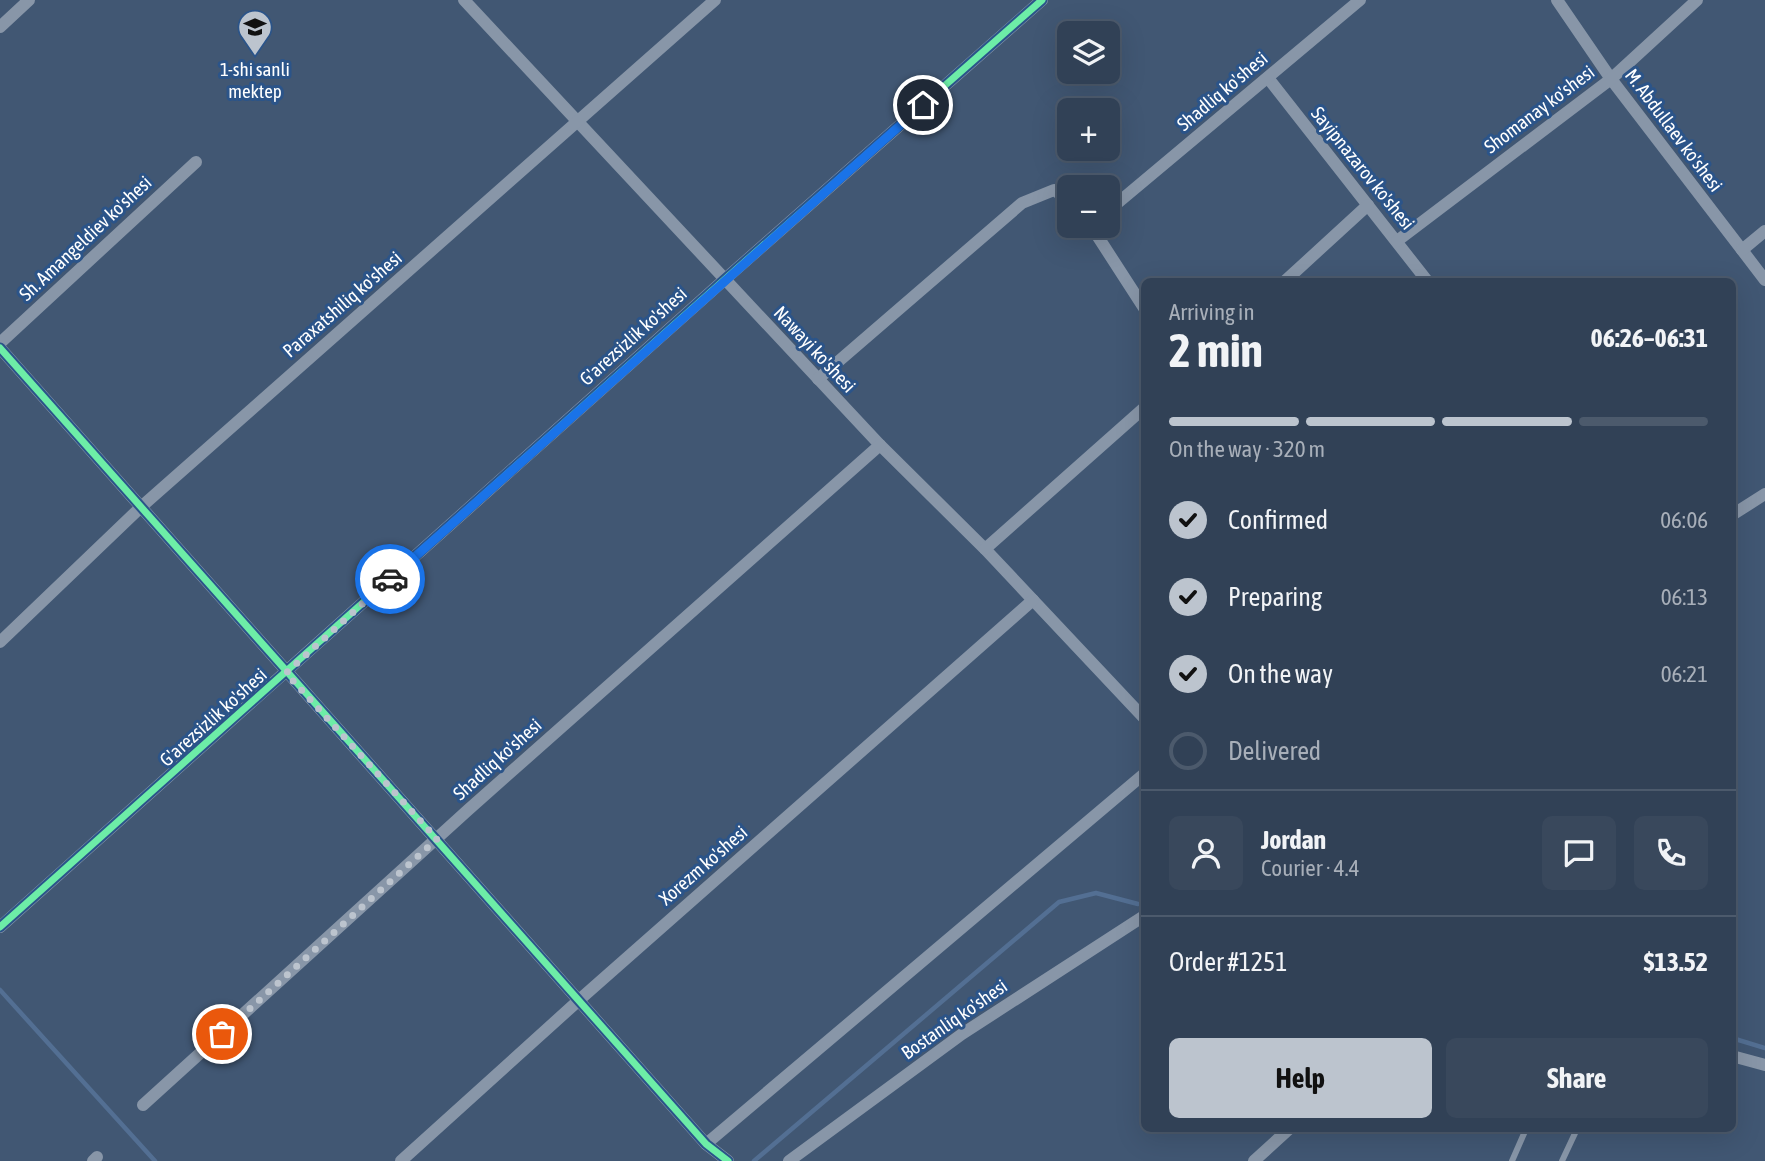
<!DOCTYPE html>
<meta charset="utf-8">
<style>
body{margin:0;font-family:"Asap Condensed",sans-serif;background:#39485c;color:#f1f3f6;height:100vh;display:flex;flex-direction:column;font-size:26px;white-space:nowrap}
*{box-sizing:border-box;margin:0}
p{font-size:23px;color:#a8afb9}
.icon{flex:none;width:38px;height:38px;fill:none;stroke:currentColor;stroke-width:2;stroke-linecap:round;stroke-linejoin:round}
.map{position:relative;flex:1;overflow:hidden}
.drawer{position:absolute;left:1141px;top:278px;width:595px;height:854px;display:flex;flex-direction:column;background:#314156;border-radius:10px;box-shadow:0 7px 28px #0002,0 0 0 2px #4c5a6c}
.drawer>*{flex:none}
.fabs{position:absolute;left:1057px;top:21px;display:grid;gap:14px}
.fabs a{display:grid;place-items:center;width:63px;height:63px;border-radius:10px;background:#314156;box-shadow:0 7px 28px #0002,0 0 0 2px #4c5a6c;font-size:35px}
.pin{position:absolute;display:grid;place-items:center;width:60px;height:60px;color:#fff;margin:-30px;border:4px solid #fff;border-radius:50%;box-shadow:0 2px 7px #0007}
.courier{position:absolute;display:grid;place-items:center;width:70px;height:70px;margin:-35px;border:5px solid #1a73e8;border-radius:50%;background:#fff;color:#222;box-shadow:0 2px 9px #0007}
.summary em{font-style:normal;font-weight:700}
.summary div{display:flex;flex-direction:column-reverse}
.summary{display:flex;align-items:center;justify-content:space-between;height:119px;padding:0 28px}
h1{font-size:46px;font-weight:700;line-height:52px}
.bar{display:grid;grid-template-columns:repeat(4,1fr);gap:10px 7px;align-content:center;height:84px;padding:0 28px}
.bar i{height:9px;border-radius:5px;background:#4c5a6c}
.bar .current{background:#bcc4ce}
.bar p{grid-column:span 4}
.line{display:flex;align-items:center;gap:18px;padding:0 28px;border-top:2px solid #4c5a6c}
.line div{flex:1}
.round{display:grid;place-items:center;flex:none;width:74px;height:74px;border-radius:10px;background:#39485c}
ol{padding:0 28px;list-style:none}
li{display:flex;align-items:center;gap:21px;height:77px}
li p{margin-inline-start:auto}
li .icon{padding:7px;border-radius:50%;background:#bcc4ce;color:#111;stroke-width:4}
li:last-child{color:#a8afb9}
li i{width:38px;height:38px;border:4px solid #4c5a6c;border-radius:50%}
.button{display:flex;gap:14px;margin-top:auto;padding:14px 28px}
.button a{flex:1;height:80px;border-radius:10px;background:#bcc4ce;color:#111;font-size:28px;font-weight:700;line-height:80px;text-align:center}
.button a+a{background:#39485c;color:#f1f3f6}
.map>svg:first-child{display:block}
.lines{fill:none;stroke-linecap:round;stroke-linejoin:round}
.stream{stroke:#536f93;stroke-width:4.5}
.lane{stroke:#8896a8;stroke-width:6}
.street{stroke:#8896a8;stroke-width:12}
.cycleway-casing{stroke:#2b5489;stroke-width:11}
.cycleway{stroke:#6deda7;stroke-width:7}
.done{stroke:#bcc4ce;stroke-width:7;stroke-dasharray:0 12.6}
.route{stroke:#1a73e8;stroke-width:9}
.labels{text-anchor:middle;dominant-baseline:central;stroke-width:6;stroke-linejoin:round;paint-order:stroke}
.poi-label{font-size:19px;fill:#fff;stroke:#2b5489}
.street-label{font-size:19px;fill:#fff;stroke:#2b5489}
</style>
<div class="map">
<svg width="1765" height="1161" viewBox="0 0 1765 1161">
<rect width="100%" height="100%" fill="#415773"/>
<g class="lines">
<!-- stream -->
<g class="stream">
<path d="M0,990l155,171"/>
<path d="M1732,1038l33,10"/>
<path d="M754,1161l305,-259 37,-9 42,11"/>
</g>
<!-- lane -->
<g class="lane">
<path d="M1512,1161l14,-32"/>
<path d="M1562,1161l15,-32"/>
</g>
<!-- street -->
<g class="street">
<path d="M464,0l416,445 105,104 159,169"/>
<path d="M1557,0l54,79 154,201"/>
<path d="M0,27l29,-27"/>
<path d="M1268,78l160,204"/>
<path d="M1108,211l252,-211"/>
<path d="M1091,226l53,82"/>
<path d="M1397,241l214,-162 86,-79"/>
<path d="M1742,250l23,-19"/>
<path d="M1284,282l84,-77"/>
<path d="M0,343l196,-181"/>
<path d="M0,348l706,796 22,17"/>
<path d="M818,379l204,-176 32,-13 15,10"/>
<path d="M1732,515l33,-21"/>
<path d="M985,549l159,-141"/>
<path d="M0,642l141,-135 574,-507"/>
<path d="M0,927l724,-647 318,-280"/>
<path d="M1732,1056l33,9"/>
<path d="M143,1105l325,-295 412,-365"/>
<path d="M706,1144l438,-370"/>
<path d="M93,1161l4,-4"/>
<path d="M401,1161l177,-160 455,-401"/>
<path d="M789,1161l173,-127 182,-118"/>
<path d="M1254,1161l35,-32"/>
</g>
<!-- cycleway casing -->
<g class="cycleway-casing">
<g id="cycleway">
<path d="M0,348l706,796 22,17"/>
<path d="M0,927l724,-647 318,-280"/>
</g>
</g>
<!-- cycleway -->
<use href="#cycleway" class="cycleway"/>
</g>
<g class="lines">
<!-- done -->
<path class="done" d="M222,1034l215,-195 -151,-166 104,-94"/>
<!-- route -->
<path class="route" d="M390,579l533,-474"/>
</g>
<!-- icons -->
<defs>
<g id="school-pin" transform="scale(1.75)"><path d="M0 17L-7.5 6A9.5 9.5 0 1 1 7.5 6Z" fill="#bcc4ce" stroke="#2b5489"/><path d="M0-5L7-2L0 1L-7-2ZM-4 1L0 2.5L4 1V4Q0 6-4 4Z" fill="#111"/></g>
</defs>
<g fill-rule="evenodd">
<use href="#school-pin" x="255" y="27"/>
</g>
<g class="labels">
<!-- poi labels -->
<g class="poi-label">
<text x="255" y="69">1-shi sanli<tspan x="255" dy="22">mektep</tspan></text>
</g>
<!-- street labels -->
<g class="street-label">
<text transform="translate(1222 91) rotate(-40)">Shadliq ko'shesi</text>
<text transform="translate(1539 109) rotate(-37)">Shomanay ko'shesi</text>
<text transform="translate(1674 130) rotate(53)">M. Abdullaev ko'shesi</text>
<text transform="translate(1363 168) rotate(51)">Sayipnazarov ko'shesi</text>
<text transform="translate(85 238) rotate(-43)">Sh. Amangeldiev ko'shesi</text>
<text transform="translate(342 304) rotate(-41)">Paraxatshiliq ko'shesi</text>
<text transform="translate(633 336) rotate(-42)">G'arezsizlik ko'shesi</text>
<text transform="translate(815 349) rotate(47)">Nawayi ko'shesi</text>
<text transform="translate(213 717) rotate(-42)">G'arezsizlik ko'shesi</text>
<text transform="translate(497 759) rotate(-42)">Shadliq ko'shesi</text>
<text transform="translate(703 865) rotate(-41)">Xorezm ko'shesi</text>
<text transform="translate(954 1019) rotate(-35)">Bostanliq ko'shesi</text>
</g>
</g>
</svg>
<div class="fabs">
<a><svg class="icon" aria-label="layers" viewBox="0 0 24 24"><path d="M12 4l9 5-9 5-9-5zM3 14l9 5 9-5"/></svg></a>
<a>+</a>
<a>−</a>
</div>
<div class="pin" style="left:222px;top:1034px;background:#ea580c"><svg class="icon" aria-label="bag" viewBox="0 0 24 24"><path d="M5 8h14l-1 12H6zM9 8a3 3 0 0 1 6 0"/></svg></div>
<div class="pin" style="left:923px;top:105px;background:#1f2937"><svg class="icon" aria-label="home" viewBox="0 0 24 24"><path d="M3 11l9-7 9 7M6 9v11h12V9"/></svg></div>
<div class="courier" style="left:390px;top:579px"><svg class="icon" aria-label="car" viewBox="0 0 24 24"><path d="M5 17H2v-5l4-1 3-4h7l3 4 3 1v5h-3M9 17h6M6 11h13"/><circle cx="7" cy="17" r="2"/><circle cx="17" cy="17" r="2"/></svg></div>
<section class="drawer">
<div class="summary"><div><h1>2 min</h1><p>Arriving in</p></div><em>06:26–06:31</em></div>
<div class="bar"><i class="current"></i><i class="current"></i><i class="current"></i><i></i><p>On the way · 320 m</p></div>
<ol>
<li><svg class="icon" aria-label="check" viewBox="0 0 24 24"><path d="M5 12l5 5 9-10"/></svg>Confirmed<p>06:06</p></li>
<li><svg class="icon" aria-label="check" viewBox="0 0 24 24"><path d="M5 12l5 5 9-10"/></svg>Preparing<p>06:13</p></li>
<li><svg class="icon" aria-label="check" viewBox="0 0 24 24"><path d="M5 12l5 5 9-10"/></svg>On the way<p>06:21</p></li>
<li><i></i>Delivered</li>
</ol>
<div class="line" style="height:126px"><a class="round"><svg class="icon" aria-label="person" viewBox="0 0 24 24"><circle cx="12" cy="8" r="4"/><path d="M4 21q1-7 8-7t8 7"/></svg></a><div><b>Jordan</b><p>Courier · 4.4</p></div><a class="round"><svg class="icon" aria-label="chat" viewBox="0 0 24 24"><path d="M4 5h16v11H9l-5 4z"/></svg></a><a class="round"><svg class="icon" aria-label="phone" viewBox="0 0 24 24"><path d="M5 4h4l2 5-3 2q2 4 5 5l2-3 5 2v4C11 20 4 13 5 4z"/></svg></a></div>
<div class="line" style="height:91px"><div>Order #1251</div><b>$13.52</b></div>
<div class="button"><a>Help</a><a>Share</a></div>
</section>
</div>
